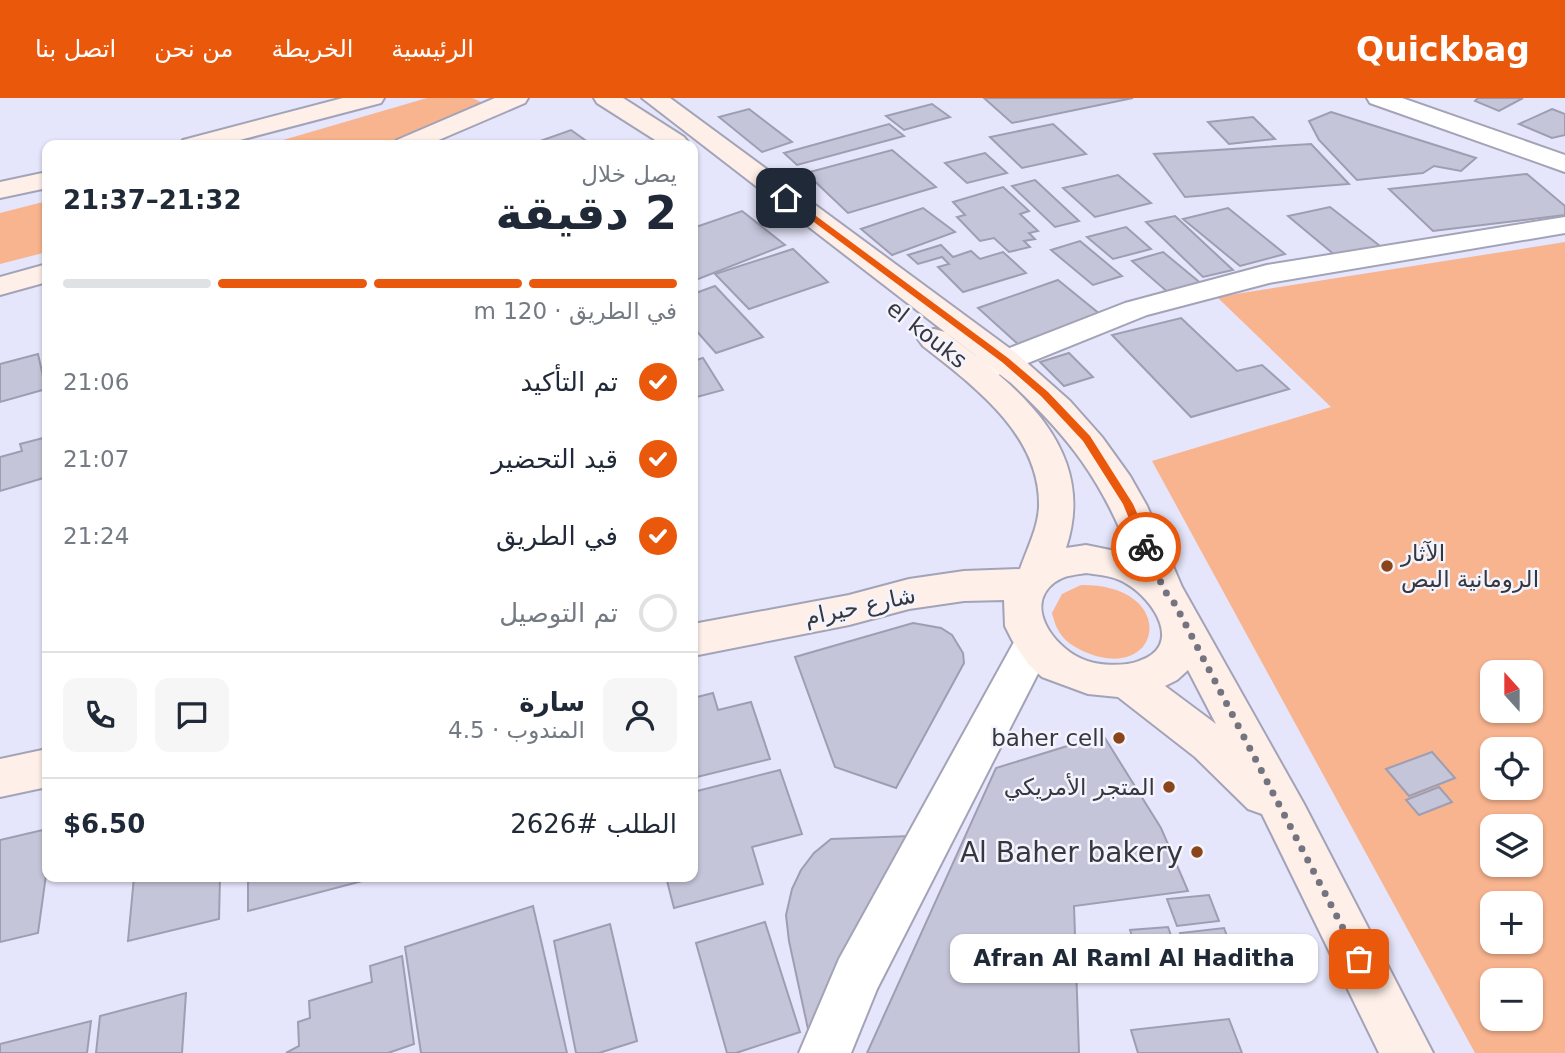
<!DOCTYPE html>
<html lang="ar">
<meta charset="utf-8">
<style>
body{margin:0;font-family:"DejaVu Sans","Noto Naskh Arabic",sans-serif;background:#f6f6f7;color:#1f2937;direction:rtl;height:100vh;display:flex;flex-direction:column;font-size:26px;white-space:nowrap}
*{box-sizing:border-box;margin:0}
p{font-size:23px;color:#747a83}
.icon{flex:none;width:38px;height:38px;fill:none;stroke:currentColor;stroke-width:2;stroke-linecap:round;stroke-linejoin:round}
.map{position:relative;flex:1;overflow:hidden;direction:ltr}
.sheet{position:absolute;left:42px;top:42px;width:656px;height:742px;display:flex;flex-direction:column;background:#fff;border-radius:14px;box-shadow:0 2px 5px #0004;direction:rtl}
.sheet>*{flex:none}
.needle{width:46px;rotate:339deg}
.tools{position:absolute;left:1480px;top:562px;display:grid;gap:14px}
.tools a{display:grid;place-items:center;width:63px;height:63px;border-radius:14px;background:#fff;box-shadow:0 2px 5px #0004;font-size:35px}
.pin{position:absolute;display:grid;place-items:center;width:60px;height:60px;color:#fff;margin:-30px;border-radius:14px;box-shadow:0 4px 10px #0006}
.courier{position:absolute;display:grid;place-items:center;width:70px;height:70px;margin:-35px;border:5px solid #ea580c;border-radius:50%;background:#fff;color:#222;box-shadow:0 2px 9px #0007}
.bubble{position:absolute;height:49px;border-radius:14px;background:#fff;box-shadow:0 2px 5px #0004;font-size:23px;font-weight:700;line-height:49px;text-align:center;direction:rtl}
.head em{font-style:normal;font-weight:700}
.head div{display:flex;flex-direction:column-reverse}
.head{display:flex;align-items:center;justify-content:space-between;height:119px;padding:0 21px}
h1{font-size:46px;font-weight:700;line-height:52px}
.bar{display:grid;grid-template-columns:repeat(4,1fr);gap:10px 7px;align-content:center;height:84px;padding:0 21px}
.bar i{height:9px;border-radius:5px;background:#e0e1e3}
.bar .current{background:#ea580c}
.bar p{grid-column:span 4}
.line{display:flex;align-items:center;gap:18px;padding:0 21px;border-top:2px solid #e0e1e3}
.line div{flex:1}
.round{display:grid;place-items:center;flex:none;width:74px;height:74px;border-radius:14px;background:#f6f6f7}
ol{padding:0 21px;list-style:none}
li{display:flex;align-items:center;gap:21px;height:77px}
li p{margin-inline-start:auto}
li .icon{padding:7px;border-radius:50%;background:#ea580c;color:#fff;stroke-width:4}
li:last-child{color:#747a83}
li i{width:38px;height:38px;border:4px solid #e0e1e3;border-radius:50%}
header{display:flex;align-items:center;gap:42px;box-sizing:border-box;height:98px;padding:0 35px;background:#ea580c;color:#fff}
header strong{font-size:33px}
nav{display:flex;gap:38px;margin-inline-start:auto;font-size:24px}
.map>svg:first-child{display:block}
.green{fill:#f8b48f;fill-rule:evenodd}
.building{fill:#c5c5da;stroke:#9e9eb3;stroke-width:2}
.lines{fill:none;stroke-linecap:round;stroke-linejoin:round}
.street-casing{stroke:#a3a3b8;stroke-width:4}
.secondary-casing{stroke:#a3a3b8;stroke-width:4}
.street{fill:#fff;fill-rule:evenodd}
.secondary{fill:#feefe8;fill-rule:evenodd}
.route{fill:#ea580c}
.done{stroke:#747481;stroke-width:7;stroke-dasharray:0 12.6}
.poi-dot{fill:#8a461a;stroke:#f3f4fd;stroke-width:2.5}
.labels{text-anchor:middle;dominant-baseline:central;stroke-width:5;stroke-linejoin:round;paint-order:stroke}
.street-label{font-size:23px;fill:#37373f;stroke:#f3f4fd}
.poi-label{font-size:23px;fill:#37373f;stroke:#f3f4fd;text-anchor:end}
.near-poi-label{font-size:28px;fill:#37373f;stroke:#f3f4fd;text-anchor:end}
</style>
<header>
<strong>Quickbag</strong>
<nav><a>الرئيسية</a><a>الخريطة</a><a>من نحن</a><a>اتصل بنا</a></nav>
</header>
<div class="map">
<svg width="1565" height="955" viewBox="0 0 1565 955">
<rect width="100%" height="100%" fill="#e5e5fb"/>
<!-- green -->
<g class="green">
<path d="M427,0h45l16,7 -105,40h-117z"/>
<path d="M47,103v51l-47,12v-51z"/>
<path d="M1565,144v811h-90l-323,-592 179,-54 -114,-110zM1493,574h38v38h-38zM1493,651h38v39h-38zM1493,728h38v38h-38zM1493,805h38v39h-38zM1493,882h38v38h-38z"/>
<path d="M1081,487c99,-1 82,100 4,67 -20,-9 -28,-18 -33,-39l10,-19z"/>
</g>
<!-- building -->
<g class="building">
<path d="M984,0h149l-121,25z"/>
<path d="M1478,0h45l-24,13 -24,-10z"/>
<path d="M932,6l18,13 -46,13 -18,-14z"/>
<path d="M749,11l43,33 -30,10 -43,-35z"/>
<path d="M1552,11l13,5v21l-13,3 -33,-14z"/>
<path d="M1331,14l145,46 -15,13 -27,-5 -11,7 -66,7 -38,-40 -10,-19z"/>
<path d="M1253,19l22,22 -46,5 -21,-22z"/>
<path d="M889,26l15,12 -107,29 -13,-12z"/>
<path d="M1053,26l33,30 -64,14 -32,-31z"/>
<path d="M571,32l21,15h-63z"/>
<path d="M1311,46l38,40 -164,13 -31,-43z"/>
<path d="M892,52l44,37 -88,26 -42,-40z"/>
<path d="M985,55l22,20 -40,10 -22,-20z"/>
<path d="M1527,76l38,32v9l-132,16 -44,-42z"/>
<path d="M1118,77l33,28 -56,14 -32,-29z"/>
<path d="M1035,82l44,41 -24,6 -43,-41z"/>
<path d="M1003,89l26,24 -9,3 18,17 -9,2 6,6 -11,2 6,6 -21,5 -15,-14 -14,3 -23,-24 8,-2 -12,-13z"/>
<path d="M1330,109l50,39 -44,10 -48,-40z"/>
<path d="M923,110l32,24 -63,23 -31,-26z"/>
<path d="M1228,110l57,46 -45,12 -57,-47z"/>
<path d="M742,113l43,34 -92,36v-53z"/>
<path d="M1175,118l58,54 -30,7 -57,-55z"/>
<path d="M1126,129l25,22 -38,10 -26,-22z"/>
<path d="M1080,143l42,35 -29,9 -42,-35z"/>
<path d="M941,147l12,12 18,-6 9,8 23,-7 23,21 -63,19 -25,-25 11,-3 -7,-7 -24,7 -10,-9z"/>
<path d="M793,151l35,33 -79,27 -34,-35z"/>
<path d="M1163,154l40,33 -32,10 -39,-34z"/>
<path d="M1058,182l43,35 -82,30 -41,-37z"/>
<path d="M715,188l48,51 -47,16 -23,-26v-33z"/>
<path d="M1181,220l56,53 25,-6 27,24 -98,28 -79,-82z"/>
<path d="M1069,255l24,24 -29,9 -24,-24z"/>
<path d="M38,256l8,35 -46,13v-38z"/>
<path d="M703,260l20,32 -30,8v-37z"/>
<path d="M47,339v40l-47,14v-34l22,-6 -2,-7z"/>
<path d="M913,525l28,5 11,7 11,18 1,10 -68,125 -61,-21 -40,-110z"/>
<path d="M713,595l5,17 33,-8 19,57 -77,19v-80z"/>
<path d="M1103,637l58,93 27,63 -114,15 5,147h-212l129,-285z"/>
<path d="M1432,654l23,26 -46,18 -23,-27z"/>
<path d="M780,672l22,64 -50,13 11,37 -89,24 -8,-31h27v-85z"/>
<path d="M1439,689l13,15 -33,13 -13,-15z"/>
<path d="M47,731v39l-9,65 -38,9v-102z"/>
<path d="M910,738l-99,207 -22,-102 -3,-26 6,-26 9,-19 13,-17 17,-14z"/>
<path d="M134,779h86l-1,42 -91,22z"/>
<path d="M248,779h122v2l-122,32z"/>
<path d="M1209,797l10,26 -42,5 -10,-27z"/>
<path d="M533,808l34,147h-146l-16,-106z"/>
<path d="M765,824l35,110 -64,21h-9l-31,-110z"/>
<path d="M610,826l27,117 -38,12h-23l-22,-112z"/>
<path d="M1168,829l15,42 -39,5 -14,-44z"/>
<path d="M1224,830l16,42 -45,5 -15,-42z"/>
<path d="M402,858l12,88 -26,9h-102l13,-7 -1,-24 12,-4 -1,-17 63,-19 -2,-16z"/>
<path d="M186,895l-4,60h-86l4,-37z"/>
<path d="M1229,921l13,34h-104l-7,-23z"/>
<path d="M91,923l-4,32h-87v-9z"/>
</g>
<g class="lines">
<!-- street casing -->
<g class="street-casing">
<g id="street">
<path d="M1367,0h35l163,57v17l-195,-69z"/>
<path d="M1565,119v16l-296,50 -122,32 -159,64 -11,3 -11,-3 -5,-7 5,-7 159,-62 142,-38z"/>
<path d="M1033,530l14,5 6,11 -176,345 -26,64h-52l40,-94 180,-326z"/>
</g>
</g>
<!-- secondary casing -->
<g class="secondary-casing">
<g id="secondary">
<path d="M343,0h41l-3,5 -160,42h-42l4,-5z"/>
<path d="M495,0h33l-3,5 -98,42h-34l4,-5z"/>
<path d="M594,0h29l61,39 4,5 -2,3h-23l-66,-42z"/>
<path d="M642,0h28l346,255 54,48 32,36 28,39 17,30 35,81 122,217 129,249h-54l-117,-239 -14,-5 -53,-52 -77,-60 -30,-3 -46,-17 -13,-12 -17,-25 -7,-14 -1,-26 -40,1 -55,8 -60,16 -156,31v-32l156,-29 60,-16 55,-8 56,-2c7,-20 18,-41 19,-62 2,-72 -65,-121 -116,-161l-5,-7 5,-7 11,-3 11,3c71,54 154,116 121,216l20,-3 44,9c-28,-74 -61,-117 -119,-171zM1086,475c14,2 29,3 41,11 27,16 57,62 12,77 -16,6 -43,5 -59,-3 -26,-12 -57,-52 -25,-76 10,-7 20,-7 31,-9zM1188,572l28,54 -51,-38 12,-6z"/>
<path d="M47,74v16l-47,10v-16z"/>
<path d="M47,166v18l-47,13v-18z"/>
<path d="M47,651v38l-47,10v-38z"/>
</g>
</g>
<!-- street -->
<use href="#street" class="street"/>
<!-- secondary -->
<use href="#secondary" class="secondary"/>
</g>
<!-- route -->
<path class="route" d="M783,98h6l219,162 40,34 42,44 43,68 19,43 -2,3h-8l-19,-46 -40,-63 -42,-45 -39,-34 -219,-163z"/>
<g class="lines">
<!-- done -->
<path class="done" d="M1146,449l18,43 11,14 184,355"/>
</g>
<!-- markers -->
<g class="poi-dot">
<circle cx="1387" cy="468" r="7"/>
<circle cx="1119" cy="640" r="7"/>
<circle cx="1169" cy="689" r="7"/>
<circle cx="1197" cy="754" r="7"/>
</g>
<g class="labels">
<!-- street labels -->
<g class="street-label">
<text transform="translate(927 236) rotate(38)">el kouks</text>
<text transform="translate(860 508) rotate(-12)">شارع حيرام</text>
</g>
<!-- poi labels -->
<g class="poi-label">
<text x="1401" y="455" text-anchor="start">الآثار<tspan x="1401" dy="26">الرومانية البص</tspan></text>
<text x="1105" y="640">baher cell</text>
<text x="1155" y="689">المتجر الأمريكي</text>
</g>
<!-- near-poi labels -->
<g class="near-poi-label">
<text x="1183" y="754">Al Baher bakery</text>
</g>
</g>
</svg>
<div class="tools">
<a><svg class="needle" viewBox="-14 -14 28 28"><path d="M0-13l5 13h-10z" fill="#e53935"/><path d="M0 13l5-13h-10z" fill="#747a83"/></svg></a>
<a><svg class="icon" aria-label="locate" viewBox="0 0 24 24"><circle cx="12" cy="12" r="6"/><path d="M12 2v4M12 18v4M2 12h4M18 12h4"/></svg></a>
<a><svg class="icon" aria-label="layers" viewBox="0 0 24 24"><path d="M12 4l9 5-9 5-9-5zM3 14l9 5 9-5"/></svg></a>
<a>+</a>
<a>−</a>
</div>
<div class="pin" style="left:1359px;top:861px;background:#ea580c"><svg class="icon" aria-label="bag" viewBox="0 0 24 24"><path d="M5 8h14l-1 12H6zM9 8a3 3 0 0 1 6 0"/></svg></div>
<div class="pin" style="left:786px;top:100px;background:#1f2937"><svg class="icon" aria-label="home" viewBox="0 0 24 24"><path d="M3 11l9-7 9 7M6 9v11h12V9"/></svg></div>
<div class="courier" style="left:1146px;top:449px"><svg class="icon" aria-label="bike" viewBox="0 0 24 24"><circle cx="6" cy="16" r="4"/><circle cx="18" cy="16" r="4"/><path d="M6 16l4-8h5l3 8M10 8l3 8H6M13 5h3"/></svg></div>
<div class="bubble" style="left:950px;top:836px;width:368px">Afran Al Raml Al Haditha</div>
<section class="sheet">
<div class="head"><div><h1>2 دقيقة</h1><p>يصل خلال</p></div><em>21:32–21:37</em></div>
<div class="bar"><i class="current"></i><i class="current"></i><i class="current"></i><i></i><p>في الطريق · 120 m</p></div>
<ol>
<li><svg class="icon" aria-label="check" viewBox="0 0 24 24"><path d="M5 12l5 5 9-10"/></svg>تم التأكيد<p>21:06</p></li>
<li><svg class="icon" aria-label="check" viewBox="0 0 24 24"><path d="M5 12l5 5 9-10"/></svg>قيد التحضير<p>21:07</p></li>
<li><svg class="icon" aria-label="check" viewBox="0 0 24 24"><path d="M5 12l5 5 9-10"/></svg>في الطريق<p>21:24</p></li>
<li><i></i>تم التوصيل</li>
</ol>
<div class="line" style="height:126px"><a class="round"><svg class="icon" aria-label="person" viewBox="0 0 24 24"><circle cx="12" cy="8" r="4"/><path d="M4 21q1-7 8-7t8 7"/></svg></a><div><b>سارة</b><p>المندوب · 4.5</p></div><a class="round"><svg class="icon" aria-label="chat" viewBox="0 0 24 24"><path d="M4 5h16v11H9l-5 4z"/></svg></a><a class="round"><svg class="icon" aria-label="phone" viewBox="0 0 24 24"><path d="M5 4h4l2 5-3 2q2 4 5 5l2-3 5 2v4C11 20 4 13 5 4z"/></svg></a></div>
<div class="line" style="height:91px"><div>الطلب #2626</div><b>$6.50</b></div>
</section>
</div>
